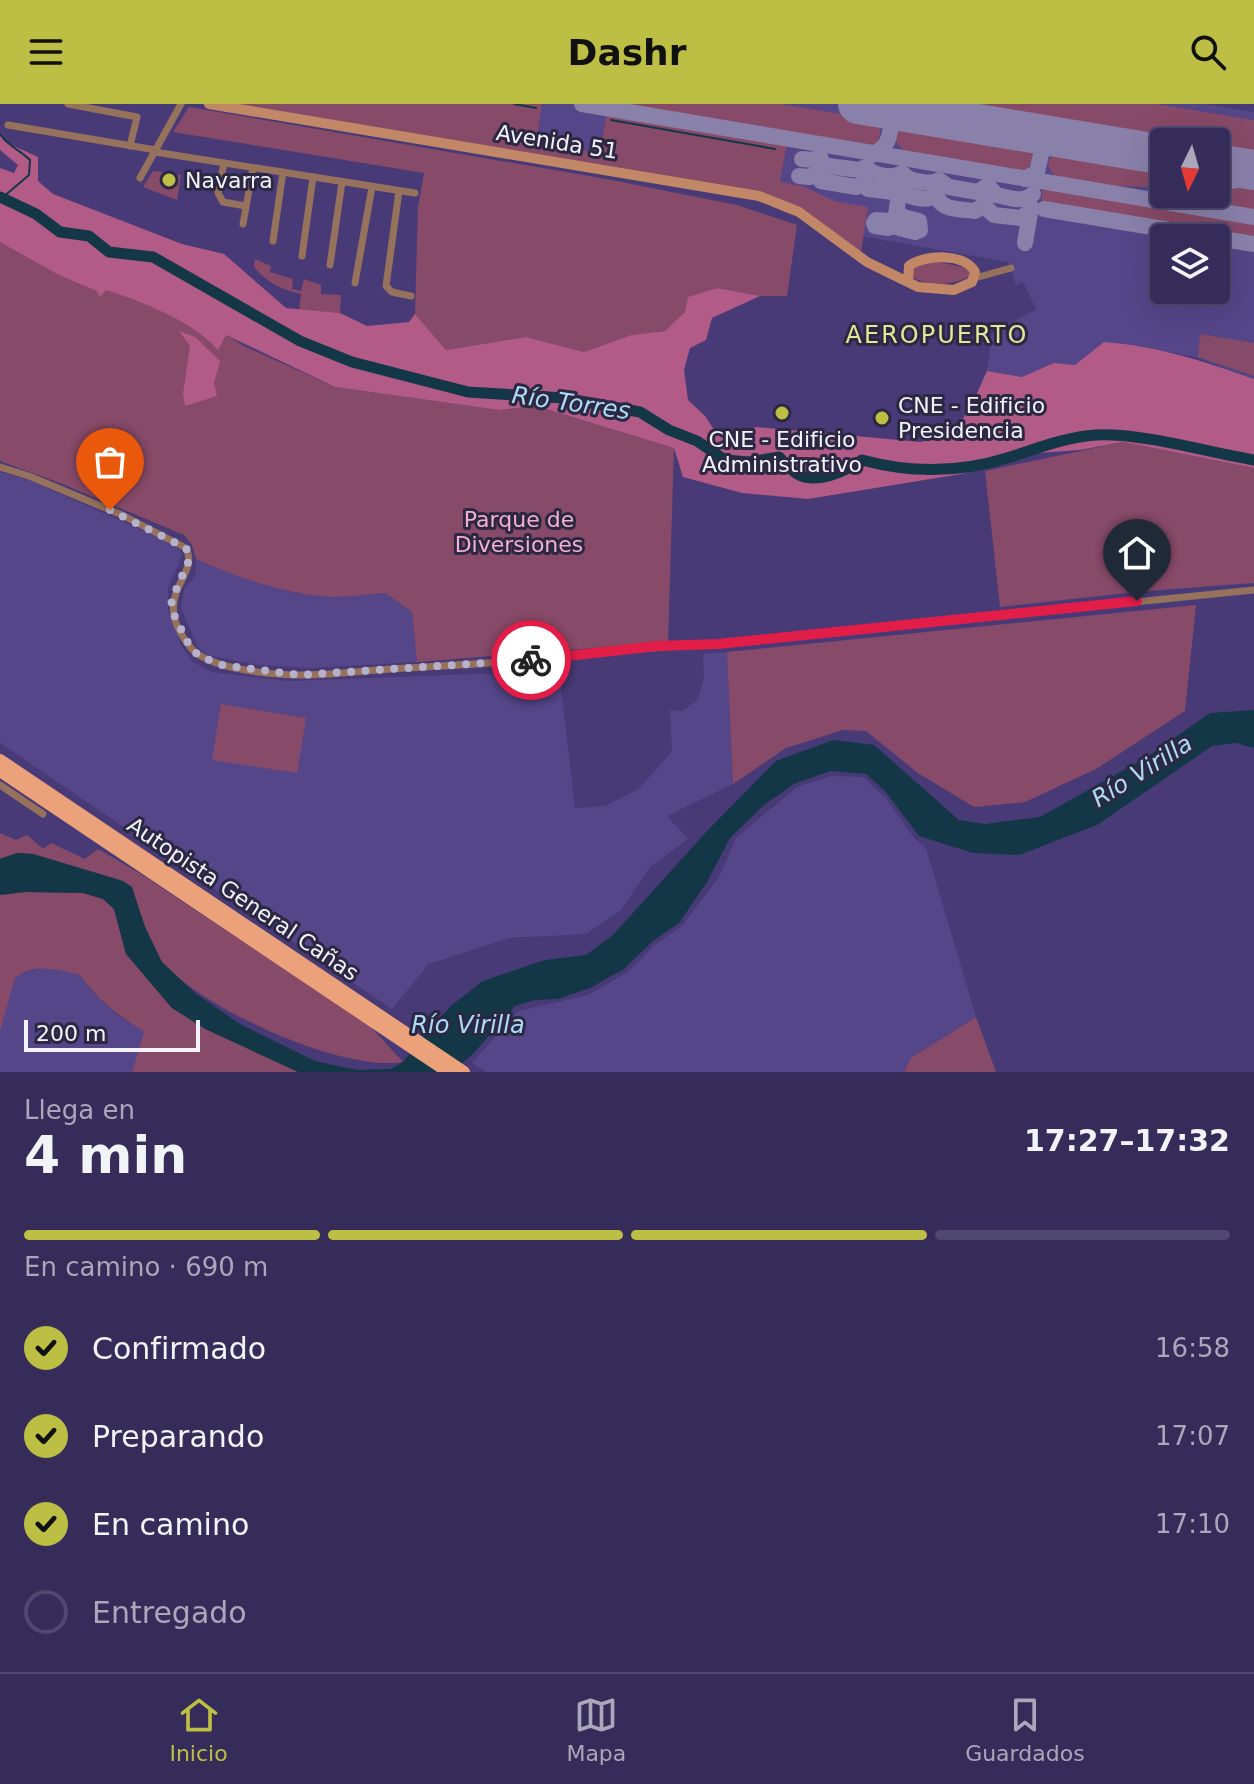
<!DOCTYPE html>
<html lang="es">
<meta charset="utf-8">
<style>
body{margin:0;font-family:"DejaVu Sans",sans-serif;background:#403862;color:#f1f3f6;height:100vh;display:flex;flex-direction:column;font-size:30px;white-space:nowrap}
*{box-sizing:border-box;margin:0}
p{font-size:26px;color:#aaa7ba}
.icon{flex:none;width:44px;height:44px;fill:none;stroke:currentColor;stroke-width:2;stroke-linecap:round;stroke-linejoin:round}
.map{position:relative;height:968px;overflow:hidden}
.panel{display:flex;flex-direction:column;background:#352c59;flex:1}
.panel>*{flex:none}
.needle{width:52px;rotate:185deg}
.tools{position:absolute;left:1150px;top:24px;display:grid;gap:16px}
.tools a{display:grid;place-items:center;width:80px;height:80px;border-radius:8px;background:#352c59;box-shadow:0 8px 32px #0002,0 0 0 2px #4f486f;font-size:40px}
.scale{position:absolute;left:24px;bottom:20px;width:176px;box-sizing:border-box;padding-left:8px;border:4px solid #f2f2f9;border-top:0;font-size:22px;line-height:28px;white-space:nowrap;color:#f2f2f9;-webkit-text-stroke:6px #2c2843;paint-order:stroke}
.pin{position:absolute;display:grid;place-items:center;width:68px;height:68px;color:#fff;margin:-82px -34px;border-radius:50% 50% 50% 0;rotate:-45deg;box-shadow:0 0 8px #0007}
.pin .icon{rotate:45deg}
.courier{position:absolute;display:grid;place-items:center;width:80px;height:80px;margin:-40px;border:6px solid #e11d48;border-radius:50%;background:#fff;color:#222;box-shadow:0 2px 10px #0007}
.headline em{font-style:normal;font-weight:700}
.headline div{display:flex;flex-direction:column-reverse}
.headline{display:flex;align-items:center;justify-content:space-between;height:136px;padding:0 24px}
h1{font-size:52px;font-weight:700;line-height:60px}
.bar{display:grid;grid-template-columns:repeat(4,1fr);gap:12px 8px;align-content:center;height:96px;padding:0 24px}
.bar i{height:10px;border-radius:6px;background:#4f486f}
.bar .on{background:#bcbf43}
.bar p{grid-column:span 4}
ol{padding:0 24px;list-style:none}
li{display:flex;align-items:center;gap:24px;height:88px}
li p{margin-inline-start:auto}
li .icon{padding:8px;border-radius:50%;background:#bcbf43;color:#111;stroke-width:4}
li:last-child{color:#aaa7ba}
li i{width:44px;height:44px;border:4px solid #4f486f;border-radius:50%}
header{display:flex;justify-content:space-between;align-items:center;height:104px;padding:0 24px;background:#bcbf43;color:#111;font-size:36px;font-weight:700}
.tab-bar{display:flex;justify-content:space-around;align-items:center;height:112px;border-top:2px solid #4f486f;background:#352c59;font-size:22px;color:#aaa7ba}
.tab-bar a{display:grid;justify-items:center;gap:4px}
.tab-bar .on{color:#bcbf43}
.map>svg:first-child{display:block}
.built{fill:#544688;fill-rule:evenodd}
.green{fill:#874a68}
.forest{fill:#b25b86}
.water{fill:#133747}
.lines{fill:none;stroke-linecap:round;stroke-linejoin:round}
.stream{stroke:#133747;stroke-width:2}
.river{stroke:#133747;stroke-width:11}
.taxiway{stroke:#8981aa;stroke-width:16}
.runway{stroke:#8981aa;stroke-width:40}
.minor{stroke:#96715c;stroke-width:7}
.secondary{stroke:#c18766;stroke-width:10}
.trunk{stroke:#eba27a;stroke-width:12}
.done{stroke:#b6b2cc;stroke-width:8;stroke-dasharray:0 14.4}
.route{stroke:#e11d48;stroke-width:10}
.poi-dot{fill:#bcbf43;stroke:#2c2843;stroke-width:3}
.labels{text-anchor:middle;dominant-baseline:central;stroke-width:6;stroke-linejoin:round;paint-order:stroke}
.street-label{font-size:22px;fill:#f2f2f9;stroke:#2c2843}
.poi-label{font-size:22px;fill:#f2f2f9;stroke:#2c2843;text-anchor:start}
.park-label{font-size:22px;fill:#f6afcf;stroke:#2c2843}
.neighbourhood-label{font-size:24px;letter-spacing:2px;fill:#e3e798;stroke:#2c2843}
.water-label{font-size:24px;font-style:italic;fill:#aadcf5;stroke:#2c2843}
</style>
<header><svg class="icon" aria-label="menu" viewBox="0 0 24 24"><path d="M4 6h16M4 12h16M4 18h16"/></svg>Dashr<svg class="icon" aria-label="search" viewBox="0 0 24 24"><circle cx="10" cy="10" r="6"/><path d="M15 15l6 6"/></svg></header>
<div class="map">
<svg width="1254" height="968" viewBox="0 0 1254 968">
<rect width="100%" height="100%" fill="#473a77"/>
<!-- built -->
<g class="built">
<path d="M283,0h923l48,8v267l-59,-22 -26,-5 -94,13 -21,-2 -32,14 -35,-6 5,-37 44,-25 -13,-27 -7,3 -8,-23 -153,-27 -43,-31zM1164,38h52v52h-52zM1164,134h52v52h-52z"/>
<path d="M0,368l29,8 140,62 11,8 2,5 -14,34v21l13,35 12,17 19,10 76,9 271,-10 16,137 30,-2 34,-17 33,-38 -2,-41 13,1 15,-12 6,-22 -1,-23 24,-2 6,132 -66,32 21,23 -37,27 -31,45 -34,23 -77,4 -80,26 -37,45 -392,-266z"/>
<path d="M196,455l58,22 42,12 41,4 48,-4 27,19 5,50 -107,6 -51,-3 -52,-10 -9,-7 -17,-40 3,-19 11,-13z"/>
<path d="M831,672l32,1 22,20 30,42 11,9 50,169 -65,41 -7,14h-418l-14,-9 46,-52 70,-16 40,-23 27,-27 27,-19 37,-49 17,-39 61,-51z"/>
<path d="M44,863l36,8 10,14 26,25 28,18 -12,40h-132v-40l15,-54 6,-5z"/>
</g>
<!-- green -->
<g class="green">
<path d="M233,0h309l-6,38 63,11 8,-39 180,29 -7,39 22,4 35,16 31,5 -7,45 -59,-43 -27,-11 -118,-24z"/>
<path d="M625,0h155l92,15 9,7 -3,17 -12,4 -238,-40z"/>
<path d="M933,0h223l98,16v38l-38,-6v-10l-52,1z"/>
<path d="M189,3l423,73 125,25 60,20 -10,71h-27l-42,-8 -53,43 -34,4 -47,17 -58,-15 -80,13 -31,-36 3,-107 6,-34 -251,-41z"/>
<path d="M910,22l115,19 7,4 1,12 -7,9h-6l-116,-19 -8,-9 2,-12z"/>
<path d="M1055,49l109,16v18l-58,-1 -51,-9 -7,-11 1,-6z"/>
<path d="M153,67l28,4 -4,25 -34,-13z"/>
<path d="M1254,83v23l-61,-12 30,-8z"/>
<path d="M1043,84l211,36v15l-213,-35z"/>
<path d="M0,112l205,106 39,24 91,41 164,23 37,-4 138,42 -6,194 -251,20 -5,-50 -27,-19c-16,1 -33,4 -50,4 -48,-2 -96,-19 -139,-38l-4,-14 -8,-10 -119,-50 -65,-24z"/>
<path d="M255,155l16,7 -1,6 23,7 -1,10 9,2 3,-12 17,6v9l20,1 -1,18 -41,-3 2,-16c-19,-4 -35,-12 -47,-27z"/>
<path d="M939,158l28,6 3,3 -1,6c-17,8 -40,10 -57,0l2,-9 9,-5z"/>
<path d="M1200,230l54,9v33l-56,-19z"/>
<path d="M1123,338l131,26v115l-108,8 -146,16 -15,-136z"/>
<path d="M1196,501l-11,106 -89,58 -71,33 -51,5 -56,-34 -52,-42 -23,-1 -57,18 -53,36 -6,-132z"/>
<path d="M221,600l85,14 -9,55 -85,-13z"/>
<path d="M0,729l16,7 11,-5 16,14 8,-6 34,16 13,-10 43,25 229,152 33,36c-60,10 -198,-52 -239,-98 -12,-14 -16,-33 -24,-50 -5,-11 -11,-22 -17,-33l-90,-27 -16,-1 -17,6z"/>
<path d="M25,788l58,1 20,6 11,10 12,45 46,54 126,64h-166l12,-40c-25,-16 -47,-32 -64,-57 -22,-5 -45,-13 -65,3l-15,54v-137z"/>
<path d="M976,913l20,55h-92l7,-14z"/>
</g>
<!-- forest -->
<g class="forest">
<path d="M0,30l5,8 33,15v24l15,13 129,50 42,10 62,54 54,5 27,13 42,-4 6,-8 31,36 80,-13 58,15 47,-17 34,-4 20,-19 3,-15 30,-9 42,8 -48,22 -6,22 -16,8 -6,22 4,30 17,16 12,18 4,2 35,-9 165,15c46,-12 48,-33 66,-71l35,6 32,-14 21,2 29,-23c53,4 100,19 150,37v89l-131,-26 -43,8 -42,3 -77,21 -153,25 -66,-6 -59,-16 -9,-29 -138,-42 -37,4 -164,-23 -109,-52 -8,15c-25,-29 -75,-48 -112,-60l-6,7 -3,-6 -38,-16 -59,-33v-74l14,5 4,-8 -18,-15z"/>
<path d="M179,227l16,6 25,24 -6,22 3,13 -32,10 -2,-12 7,-48z"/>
</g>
<!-- water -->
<path class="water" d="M1254,606v38l-18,-5 -24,3 -115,79 -78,30 -46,-2 -54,-17 -34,-45 -19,-17 -36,-3 -36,13 -30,21 -34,33 -23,44 -28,41 -26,18 -29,28 -34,19 -32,11 -23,1 -20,6 -43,49 -21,17h-153l-93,-43 -33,-21 -46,-54 -12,-45 -11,-10 -20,-6 -58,-1 -25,3v-36l17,-6 16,1 90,27 9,6 13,40 17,35 33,31 45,31 75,37 42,9 34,-1 12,-7 27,-34 22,-23 31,-24 62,-21 41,-5 27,-20 95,-105 68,-69 57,-21 41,5 85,75 26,4 55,-7 107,-60 63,-44z"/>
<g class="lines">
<!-- stream -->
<g class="stream">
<path d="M514,0l22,4"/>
<path d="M611,16l164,29"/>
<path d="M0,30c8,12 20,16 30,26l-1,15 -27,23"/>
</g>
<!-- river -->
<path class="river" d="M0,93l36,17 24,18 29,4 20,16 44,5 147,84 52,21 116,30 96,6 76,14 29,18 28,11 28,19 24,2 30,-5c5,5 13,15 20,18 19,9 47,-4 63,-15 48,13 97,13 145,-2 29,-9 58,-21 89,-23 48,-2 110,17 158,25"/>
<!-- taxiway -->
<g class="taxiway">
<path d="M582,0l672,113"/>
<path d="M872,51c16,-8 17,-16 20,-33l13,-10"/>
<path d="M802,55l12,1 6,-3 3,7 5,2 32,4 6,-3c7,9 27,12 36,6 7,9 28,12 37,7l10,7 29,5 10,-7 8,10c12,2 27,9 37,-1"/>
<path d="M1216,60l5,8 -5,11"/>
<path d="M799,72l11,1 7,-4 4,8 35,6 8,-4 4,6 25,3 7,-3c7,9 28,13 37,6 3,16 24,14 38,16l10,-7"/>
<path d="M1025,75l12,-7 6,-26 13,-9"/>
<path d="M1216,79l38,-5"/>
<path d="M986,92l-1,11 9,8 27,3 9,-6"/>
<path d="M1044,105l210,35"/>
<path d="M897,108l6,5 16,4 1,9 -5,2 -19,-5 -1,-3 5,-40"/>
<path d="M895,120l-7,4 -13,-2 -1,-3 2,-3 15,1 5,-6"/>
<path d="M1025,139l6,-36"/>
</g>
<!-- runway -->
<g class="runway">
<path d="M858,0l306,51"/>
<path d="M1216,60l38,6"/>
</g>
<!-- minor -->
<g class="minor">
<path d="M68,0l69,13 -7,29"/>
<path d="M8,21l148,25"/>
<path d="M155,48l260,41"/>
<path d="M224,59l-6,30 5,9 23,4"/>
<path d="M140,74l41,-74"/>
<path d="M399,87l-13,95 6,6 19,4"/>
<path d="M243,120l10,-56"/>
<path d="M273,137l10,-69"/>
<path d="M302,152l11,-79"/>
<path d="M330,161l12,-83"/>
<path d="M975,174l36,-10"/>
<path d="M355,179l17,-96"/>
<path d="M0,363l29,9 93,39 64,33c15,30 -39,46 5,100 17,21 82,27 109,27 30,0 61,-4 91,-6 48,-3 97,-5 145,-10 61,-6 121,-13 182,-15l536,-54"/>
<path d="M0,681l43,29"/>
</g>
<!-- secondary -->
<path class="secondary" d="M209,0l550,92 40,16 68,50 51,25 36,3 18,-8 3,-10c-10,-19 -50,-18 -66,-6l-1,15"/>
<!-- trunk -->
<g class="trunk">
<path d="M0,656l464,312"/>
<path d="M0,667l448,301"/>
</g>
</g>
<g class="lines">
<!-- done -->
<path class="done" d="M110,406l76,38 4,10 -17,39 -2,8 4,12 15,30 9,9 23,9 77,10 232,-15"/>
<!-- route -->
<path class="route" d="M531,556l126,-14 61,-2 419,-43"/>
</g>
<!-- markers -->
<g class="poi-dot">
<circle cx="169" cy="76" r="8"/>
<circle cx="782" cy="309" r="8"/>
<circle cx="882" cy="314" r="8"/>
</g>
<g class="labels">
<!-- street labels -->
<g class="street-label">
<text transform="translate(557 38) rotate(9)">Avenida 51</text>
<text transform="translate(243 795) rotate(34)">Autopista General Cañas</text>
</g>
<!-- poi labels -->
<g class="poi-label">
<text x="185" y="76">Navarra</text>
<text x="898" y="301">CNE - Edificio<tspan x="898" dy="25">Presidencia</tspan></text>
<text x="782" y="335" text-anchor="middle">CNE - Edificio<tspan x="782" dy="25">Administrativo</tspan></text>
</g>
<!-- park labels -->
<g class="park-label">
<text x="519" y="415">Parque de<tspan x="519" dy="25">Diversiones</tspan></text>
</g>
<!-- neighbourhood labels -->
<g class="neighbourhood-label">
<text x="937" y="231">AEROPUERTO</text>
</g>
<!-- water labels -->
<g class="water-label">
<text transform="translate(571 299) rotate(8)">Río Torres</text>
<text transform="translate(1142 667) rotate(-32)">Río Virilla</text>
<text x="468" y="921">Río Virilla</text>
</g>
</g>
</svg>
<div class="tools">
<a><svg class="needle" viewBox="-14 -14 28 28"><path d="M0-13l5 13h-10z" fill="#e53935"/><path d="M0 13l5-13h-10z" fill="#aaa7ba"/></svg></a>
<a><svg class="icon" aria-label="layers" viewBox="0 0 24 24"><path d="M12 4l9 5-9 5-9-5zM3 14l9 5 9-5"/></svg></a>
</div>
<div class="scale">200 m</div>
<div class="pin" style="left:110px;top:406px;background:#ea580c"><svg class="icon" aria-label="bag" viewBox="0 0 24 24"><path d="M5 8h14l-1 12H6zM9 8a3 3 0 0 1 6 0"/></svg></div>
<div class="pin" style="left:1137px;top:497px;background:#1f2937"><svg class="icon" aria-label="home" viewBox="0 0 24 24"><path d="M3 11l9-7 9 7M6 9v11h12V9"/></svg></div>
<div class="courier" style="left:531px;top:556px"><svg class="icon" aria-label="bike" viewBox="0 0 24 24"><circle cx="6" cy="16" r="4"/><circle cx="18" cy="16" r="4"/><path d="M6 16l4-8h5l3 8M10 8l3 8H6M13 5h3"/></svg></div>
</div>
<section class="panel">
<div class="headline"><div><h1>4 min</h1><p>Llega en</p></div><em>17:27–17:32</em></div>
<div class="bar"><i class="on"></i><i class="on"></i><i class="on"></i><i></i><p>En camino · 690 m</p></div>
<ol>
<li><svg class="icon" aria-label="check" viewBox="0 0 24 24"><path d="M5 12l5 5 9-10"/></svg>Confirmado<p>16:58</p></li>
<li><svg class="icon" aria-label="check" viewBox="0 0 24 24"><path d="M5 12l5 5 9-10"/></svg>Preparando<p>17:07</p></li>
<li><svg class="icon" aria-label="check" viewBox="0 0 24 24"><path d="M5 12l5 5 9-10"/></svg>En camino<p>17:10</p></li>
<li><i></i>Entregado</li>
</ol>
</section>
<nav class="tab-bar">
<a class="on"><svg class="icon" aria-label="home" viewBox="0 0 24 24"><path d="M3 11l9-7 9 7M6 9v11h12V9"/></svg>Inicio</a>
<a><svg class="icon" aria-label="map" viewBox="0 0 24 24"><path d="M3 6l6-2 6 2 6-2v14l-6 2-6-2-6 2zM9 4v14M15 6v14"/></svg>Mapa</a>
<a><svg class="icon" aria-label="saved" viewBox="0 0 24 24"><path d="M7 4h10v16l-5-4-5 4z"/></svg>Guardados</a>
</nav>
